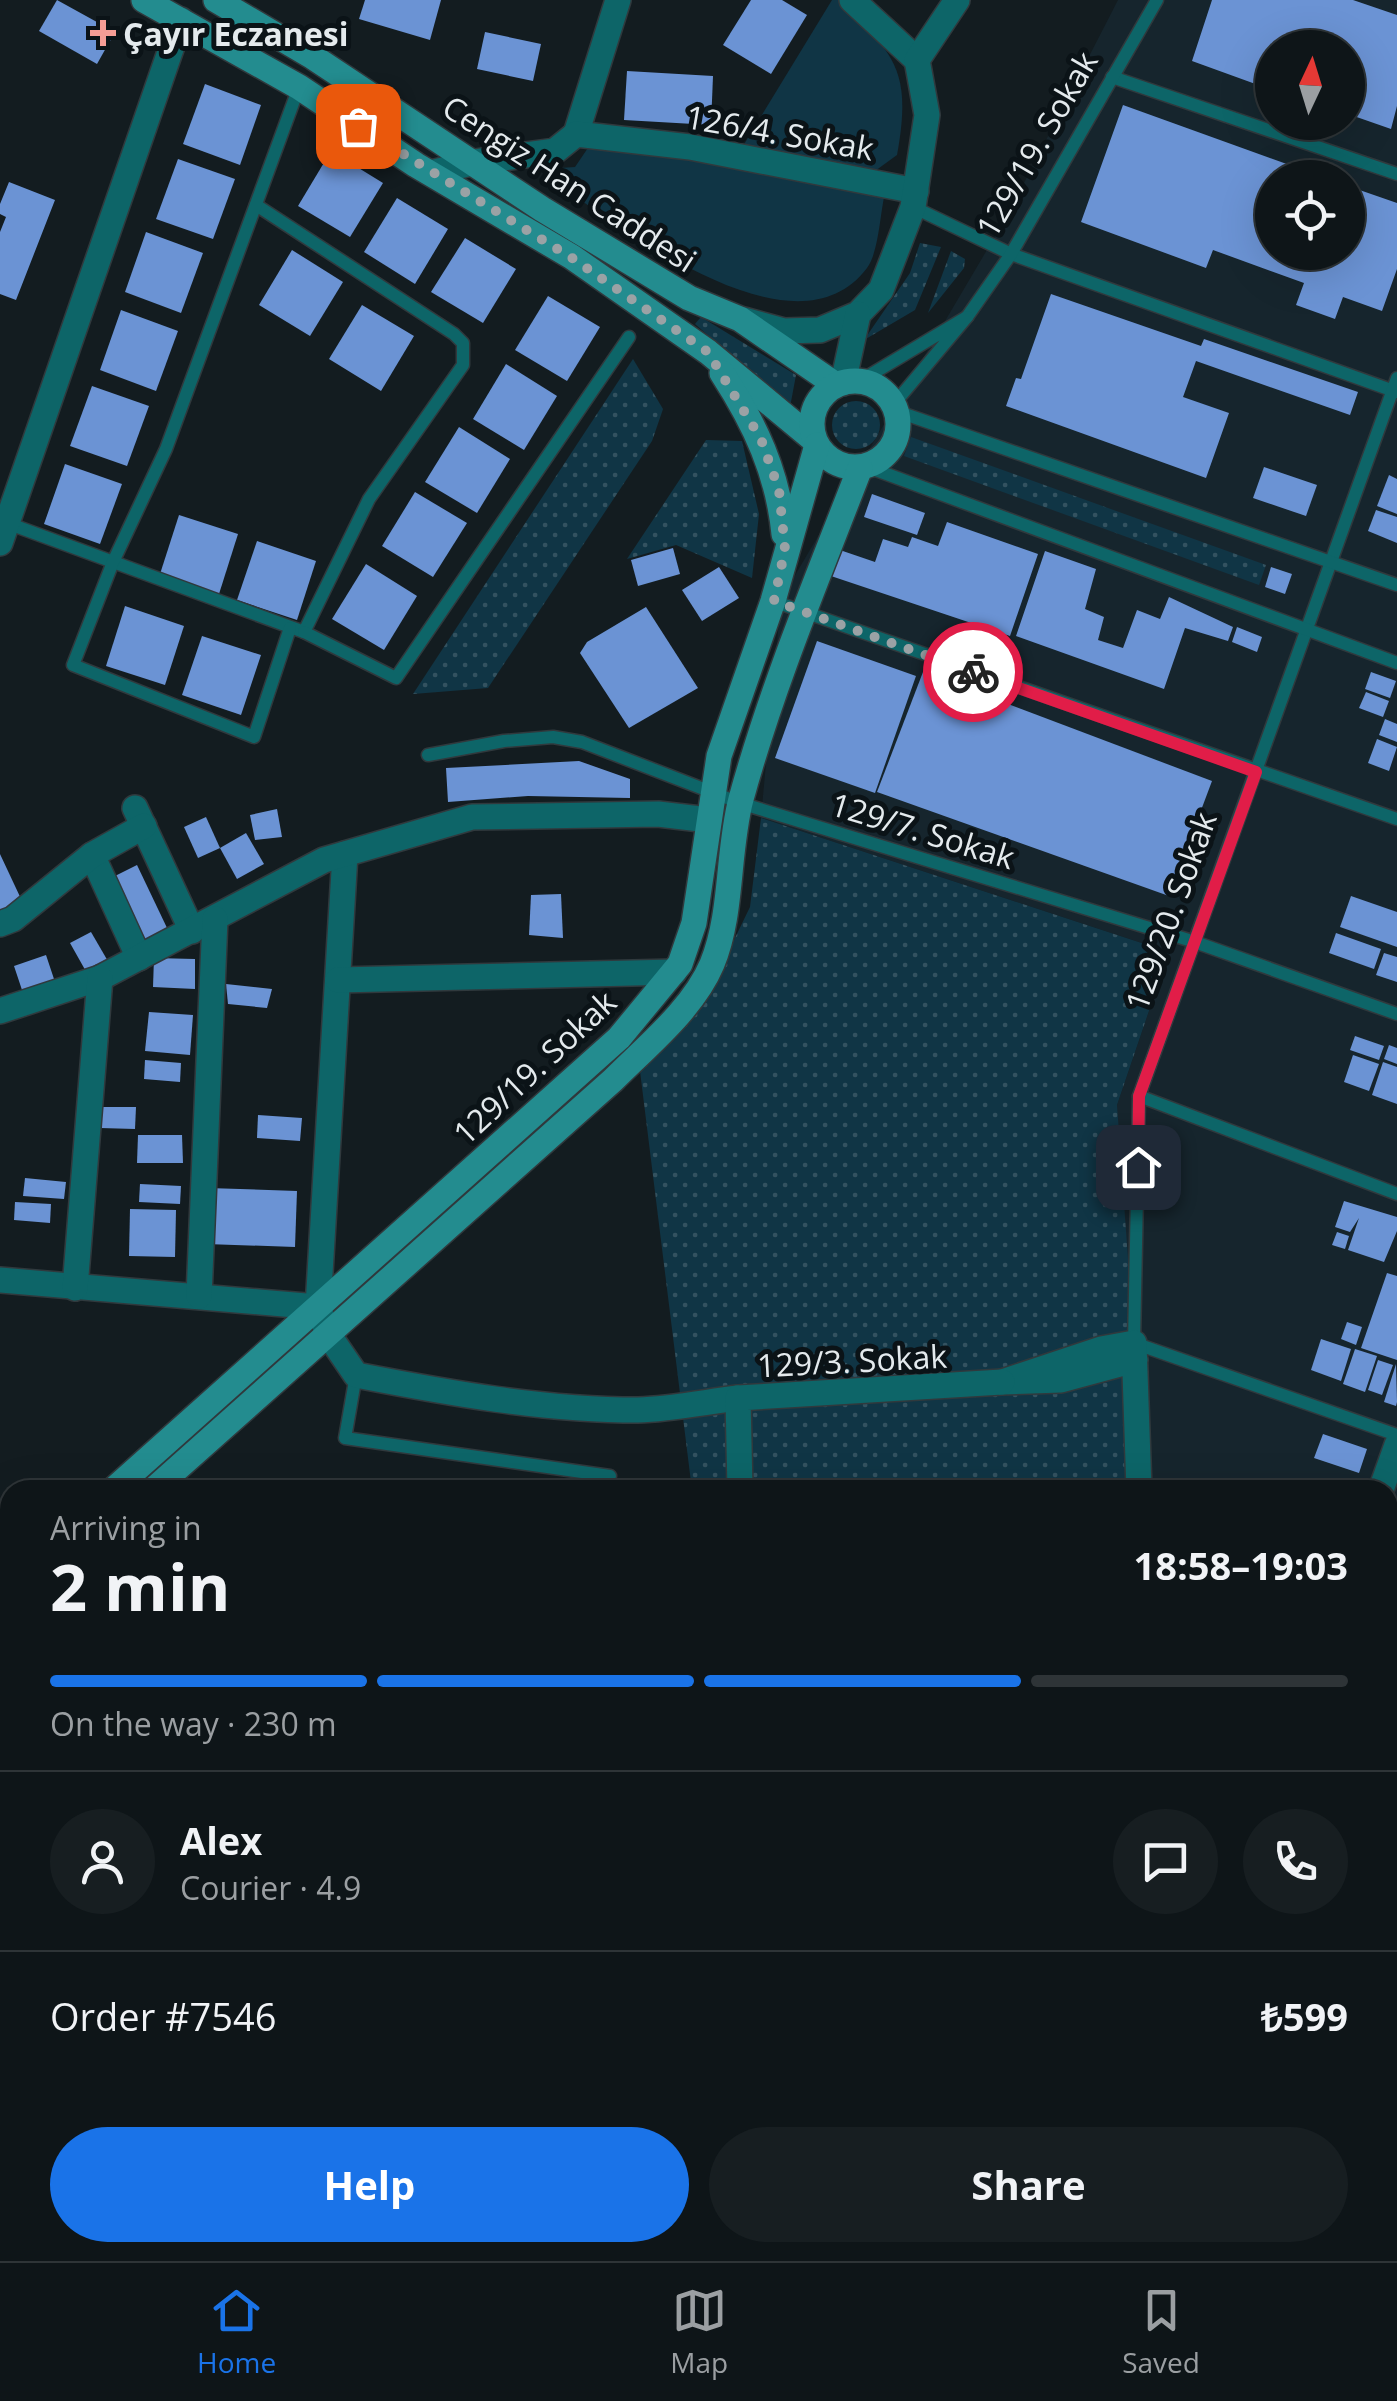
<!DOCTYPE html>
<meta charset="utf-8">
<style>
body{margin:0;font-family:"Open Sans",sans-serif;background:#171e21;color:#f1f3f6;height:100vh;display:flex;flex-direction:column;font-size:38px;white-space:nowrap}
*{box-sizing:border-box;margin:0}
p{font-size:32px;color:#9b9fa2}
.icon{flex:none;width:55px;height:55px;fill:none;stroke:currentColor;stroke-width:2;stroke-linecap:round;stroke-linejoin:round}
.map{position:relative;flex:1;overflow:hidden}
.panel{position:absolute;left:0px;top:1480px;width:1398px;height:782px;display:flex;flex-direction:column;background:#0e1518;border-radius:30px 30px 0 0;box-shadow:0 10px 40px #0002,0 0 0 2px #2e3437}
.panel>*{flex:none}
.needle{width:65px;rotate:4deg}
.tools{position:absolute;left:1255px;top:30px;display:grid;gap:20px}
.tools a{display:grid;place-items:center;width:110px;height:110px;border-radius:50%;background:#0e1518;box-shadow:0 10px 40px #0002,0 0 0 2px #2e3437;font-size:50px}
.pin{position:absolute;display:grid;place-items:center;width:85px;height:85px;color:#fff;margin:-42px;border-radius:20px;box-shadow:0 5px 15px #0006}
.courier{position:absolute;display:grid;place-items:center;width:100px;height:100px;margin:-50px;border:8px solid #e11d48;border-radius:50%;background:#fff;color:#222;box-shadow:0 2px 12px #0007}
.overview em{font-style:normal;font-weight:700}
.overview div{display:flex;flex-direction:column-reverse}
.overview{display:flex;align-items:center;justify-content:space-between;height:170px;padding:0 50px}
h1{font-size:65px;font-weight:700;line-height:75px}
.bar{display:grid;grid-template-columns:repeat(4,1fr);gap:15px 10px;align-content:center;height:120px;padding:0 50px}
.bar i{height:12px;border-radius:8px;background:#2e3437}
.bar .selected{background:#1a73e8}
.bar p{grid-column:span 4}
.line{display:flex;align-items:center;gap:25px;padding:0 50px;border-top:2px solid #2e3437}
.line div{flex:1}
.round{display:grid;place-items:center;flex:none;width:105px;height:105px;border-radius:52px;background:#171e21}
.action{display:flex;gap:20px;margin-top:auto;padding:20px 50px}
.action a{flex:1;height:115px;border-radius:60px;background:#1a73e8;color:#fff;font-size:40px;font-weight:700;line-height:115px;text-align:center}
.action a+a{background:#171e21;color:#f1f3f6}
.dock{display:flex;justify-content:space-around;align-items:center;height:140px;border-top:2px solid #2e3437;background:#0e1518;font-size:28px;color:#9b9fa2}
.dock a{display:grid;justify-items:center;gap:5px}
.dock .selected{color:#1a73e8}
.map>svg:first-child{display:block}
.built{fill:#16252d;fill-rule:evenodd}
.grass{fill:url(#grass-dots)}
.green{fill:#103545}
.building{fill:#6b93d4}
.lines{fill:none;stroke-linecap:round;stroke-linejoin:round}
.service-casing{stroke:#30393d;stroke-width:15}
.minor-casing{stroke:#30393d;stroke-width:28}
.secondary-casing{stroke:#30393d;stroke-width:28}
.trunk-casing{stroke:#30393d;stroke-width:30}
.service{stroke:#0d6568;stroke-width:12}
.minor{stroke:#0d6568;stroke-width:25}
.secondary{stroke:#238c8f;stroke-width:25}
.trunk{stroke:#30b8bc;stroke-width:28}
.done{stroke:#9ba2a5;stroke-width:10;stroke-dasharray:0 18}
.route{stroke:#e11d48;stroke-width:12}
.poi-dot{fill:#f59c95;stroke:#0b1317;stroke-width:4}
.labels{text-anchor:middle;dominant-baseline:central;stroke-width:10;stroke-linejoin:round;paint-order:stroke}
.poi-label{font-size:32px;font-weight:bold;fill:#e4eaed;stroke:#0b1317;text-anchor:start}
.street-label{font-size:32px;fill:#e4eaed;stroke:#0b1317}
</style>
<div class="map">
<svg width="1397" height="2261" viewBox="0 0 1397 2261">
<defs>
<pattern id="grass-dots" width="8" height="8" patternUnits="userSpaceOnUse" patternTransform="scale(2.5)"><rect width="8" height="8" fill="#103545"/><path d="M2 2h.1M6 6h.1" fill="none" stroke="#335260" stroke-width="1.8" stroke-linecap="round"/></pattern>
</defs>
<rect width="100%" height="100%" fill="#131c20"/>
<!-- built -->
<g class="built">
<path d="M1118,0h279v1879l-9,-3v-386h-264l-7,-385 52,-153 -408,-134 20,-219 226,-383zM1272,48h76v74h-76zM1272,178h76v74h-76z"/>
<path d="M755,2253h175h-16l-2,8h-129z"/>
</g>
<!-- grass -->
<g class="grass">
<path d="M920,243l21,4 -26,63 -51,30 46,-67z"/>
<path d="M951,251l14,8 -1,9 -36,45z"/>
<path d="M701,317l95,58 -6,32 -95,-83z"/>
<path d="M633,359l30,50 -11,32 -164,247 -75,6z"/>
<circle cx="856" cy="425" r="24"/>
<path d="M911,437l355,128 -7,20 -355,-129z"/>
<path d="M706,440l36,1 17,73 -7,64 -76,-33 -49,14z"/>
<path d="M761,818l408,134 -52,153 17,238 5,147h-447l-52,-419 61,-63 49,-101z"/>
</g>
<!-- green -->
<g class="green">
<path d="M832,0h6c58,54 74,72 59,155l-22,16 -132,-25z"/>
<path d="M592,142l293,51c-5,20 -6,59 -18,75 -74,98 -253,-48 -322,-92v-7l30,-2z"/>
</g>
<!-- building -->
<g class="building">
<path d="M57,0l58,32 -18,32 -58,-33z"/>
<path d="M365,0h76l-11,40 -71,-21z"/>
<path d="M751,0h31l25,15 -36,59 -48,-29z"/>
<path d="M1212,0h141l44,15v91l-6,23 -43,-15v-66h-76v42l-80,-29z"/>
<path d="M485,32l56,12 -8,37 -56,-12z"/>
<path d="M627,71l86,5 -2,49 -87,-5z"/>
<path d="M205,84l56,21 -21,60 -57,-21z"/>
<path d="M1123,105l200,72 -51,1v74h76v-66l49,17v66l-15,42 -39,-14 -8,22 -39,-14 8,-22 -91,-33 -7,18 -125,-46z"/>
<path d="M331,151l52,32 -33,54 -52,-31z"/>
<path d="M178,159l57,20 -22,60 -57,-20z"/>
<path d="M9,182l46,18 -39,100 -16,-6v-62l6,-15 -6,-3v-10z"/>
<path d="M397,198l51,31 -33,55 -51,-32z"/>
<path d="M146,232l57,21 -22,60 -56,-21z"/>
<path d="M465,238l51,31 -33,54 -52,-31z"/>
<path d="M292,250l51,32 -33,54 -51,-31z"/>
<path d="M1051,294l150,52 3,-7 154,53 -8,23 -154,-54 -13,36 46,16 -23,65 -200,-72 10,-28 5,1z"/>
<path d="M548,296l52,31 -33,54 -52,-31z"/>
<path d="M362,305l52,31 -33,55 -52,-32z"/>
<path d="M121,310l57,21 -22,60 -56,-21z"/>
<path d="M506,364l51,32 -33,54 -51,-31z"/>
<path d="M92,386l57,20 -22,60 -57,-20z"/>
<path d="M459,427l51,32 -33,54 -52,-31z"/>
<path d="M65,464l57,20 -22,60 -56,-20z"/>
<path d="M1264,467l53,18 -11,31 -53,-18z"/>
<path d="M1389,475l8,4v35l-20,-8z"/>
<path d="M415,492l52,31 -34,54 -51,-31z"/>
<path d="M872,494l53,19 -8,22 -53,-18z"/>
<path d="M1376,510l21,7v26l-29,-12z"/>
<path d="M179,515l59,19 -19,60 -59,-20z"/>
<path d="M947,522l91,32 -28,82 -185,-62 9,-26 41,14 8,-23 25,8 4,-10 26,9z"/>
<path d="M257,541l59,20 -19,59 -60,-20z"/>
<path d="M673,548l7,26 -42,12 -7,-26z"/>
<path d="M1045,551l51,18 -11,40 19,8 -6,23 25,8 14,-38 23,9 9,-22 64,30 -5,14 -43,-13 -21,61 -148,-53z"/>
<path d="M366,564l51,32 -33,54 -52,-31z"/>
<path d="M719,567l20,31 -37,23 -20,-31z"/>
<path d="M1271,567l21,7 -7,20 -20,-7z"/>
<path d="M125,606l59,20 -19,59 -59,-19z"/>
<path d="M646,607l52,81 -69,40 -49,-75 7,-11z"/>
<path d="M1237,627l25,10 -5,15 -25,-10z"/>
<path d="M202,636l59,19 -20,60 -59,-20z"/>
<path d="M817,641l99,35 -41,117 -100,-35z"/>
<path d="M923,672l289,109 -43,115 -292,-104z"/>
<path d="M1371,672l25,9 -6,17 -25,-9z"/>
<path d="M1366,692l23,9 -6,16 -24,-9z"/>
<path d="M1385,719l12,5v18l-18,-7z"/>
<path d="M1377,739l20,8 -8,24 -21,-8z"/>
<path d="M579,761l51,18v19l-102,-2 -80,6 -2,-34z"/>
<path d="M277,809l5,28 -27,3 -5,-25z"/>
<path d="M206,817l14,31 -22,10 -14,-31z"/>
<path d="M246,833l18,31 -27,15 -17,-31z"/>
<path d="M0,854l22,47 -22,11z"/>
<path d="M137,865l31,65 -29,14 -30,-65z"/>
<path d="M561,894l2,44 -34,-3 2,-40z"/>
<path d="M1351,896l46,16v35l-57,-20z"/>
<path d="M91,932l18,31 -21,12 -18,-32z"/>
<path d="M1336,933l45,16 -7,20 -45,-16z"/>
<path d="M1384,953l13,4v25l-21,-7z"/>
<path d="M46,955l10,30 -32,11 -10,-30z"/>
<path d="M154,958l41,1v30l-42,-2z"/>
<path d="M226,984l46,5 -5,19 -39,-4z"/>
<path d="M149,1012l44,3 -3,40 -45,-4z"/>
<path d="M1355,1036l29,10 -5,14 -29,-10z"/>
<path d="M1389,1045l8,3v16l-13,-5z"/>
<path d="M1353,1055l26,9 -10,27 -25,-9z"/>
<path d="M145,1060l36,3 -1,19 -36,-3z"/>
<path d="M1383,1062l14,5v37l-25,-9z"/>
<path d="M100,1107h36l-1,22 -35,-1z"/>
<path d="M258,1115l44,3 -2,23 -43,-3z"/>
<path d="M138,1135h44l1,28h-46z"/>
<path d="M25,1178l41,4 -2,17 -41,-3z"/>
<path d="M140,1184l41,2 -1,18 -41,-2z"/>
<path d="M208,1188l89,3 -2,56 -89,-3z"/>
<path d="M1344,1201l53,16v14l-13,31 -36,-12 11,-32 -9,14 -15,-5z"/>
<path d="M15,1202l36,2 -1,19 -36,-3z"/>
<path d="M130,1209l46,1 -1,47 -46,-1z"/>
<path d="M1337,1232l12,4 -4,13 -13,-4z"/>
<path d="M1387,1273l10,3v84l-36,-12z"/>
<path d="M1347,1322l15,5 -6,18 -15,-6z"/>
<path d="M1321,1339l30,10 -10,32 -30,-11z"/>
<path d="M1355,1349l22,7 -12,36 -22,-8z"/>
<path d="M1378,1360l15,5 -11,30 -14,-5z"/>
<path d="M1396,1364l1,38 -1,4 -12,-4z"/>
<path d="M1323,1434l44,15 -8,24 -45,-15z"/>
<path d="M1388,1716l9,3v131l-9,-3z"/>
<path d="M1388,1899l9,3v120l-9,-3z"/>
<path d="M1388,2095l9,1 -4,81 -5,-1z"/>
</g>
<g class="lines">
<!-- service casing -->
<g class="service-casing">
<g id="service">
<path d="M1112,77l285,97"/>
<path d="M913,207l98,47 386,138"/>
<path d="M967,317l44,-63 146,-254"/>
<path d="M1397,378l-258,718 -5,247 263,92"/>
<path d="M860,381l107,-64 -73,87"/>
<path d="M896,411l501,174"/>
<path d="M865,466l532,197"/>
<path d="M7,523l297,109 65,-133 94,-134v-22l-9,-9 -198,-129"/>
<path d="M773,601l624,218"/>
<path d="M290,628l-36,109 -181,-72 40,-103 53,-113 133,-362"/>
<path d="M304,632l92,46 233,-341"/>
<path d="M428,755l76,-14 49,-4 29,5 158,61 452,138 205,73"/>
<path d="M1139,1096l258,98"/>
<path d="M356,1375l-11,63 265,38"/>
<path d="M1388,1656l9,3"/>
<path d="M1388,1876l9,3"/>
<path d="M204,2261l1,-9"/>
<path d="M247,2261l2,-9"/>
<path d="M1293,2261l2,-9"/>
</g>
</g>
<!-- minor casing -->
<g class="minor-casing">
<g id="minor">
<path d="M852,0l65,60"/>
<path d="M576,134l42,-134"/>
<path d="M435,172l40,-10 80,-11 21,-17 114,13 226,44"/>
<path d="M744,320l40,11 36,-1 38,-16 23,-24 32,-83 14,-92 -10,-55 40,-60"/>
<path d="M843,383l15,-69"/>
<path d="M0,543l181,-523"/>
<path d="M135,808l57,123"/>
<path d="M345,854l-27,453 10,27 28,41c93,18 187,35 282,35 33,-1 67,-8 100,-12"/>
<path d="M92,855l47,103"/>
<path d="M0,924l13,-5 79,-64 52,-29"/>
<path d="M338,980l336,-8"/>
<path d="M0,1011l100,-33 224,-118 148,-43 186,-3 51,6"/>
<path d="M0,1280l318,27"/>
<path d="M75,1288l25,-310"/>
<path d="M199,1296l16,-377"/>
<path d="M1135,1360l-74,20 -59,2 99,-33 33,-6 5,147"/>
<path d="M740,1490l-2,-92 264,-16"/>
<path d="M1381,1490l16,-45"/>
<path d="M1388,1622l9,-27"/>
<path d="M1163,2252v9"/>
<path d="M1095,2261l7,-9"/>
</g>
</g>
<!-- secondary casing -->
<g class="secondary-casing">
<g id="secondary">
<path d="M144,0l155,87 117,78 156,92 136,95 106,88"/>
<path d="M216,0l97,57 229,152 147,89 51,21 96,66"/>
<path d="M722,373c33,51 56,100 62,161"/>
<circle cx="855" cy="424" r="43"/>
<path d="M113,1490l506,-452 61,-74 14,-41 25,-167 54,-155 44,-156"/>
<path d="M153,1490l460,-410c34,-34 80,-71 99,-116 21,-51 15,-112 29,-165 31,-113 77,-222 119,-331"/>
<path d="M0,1585l10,-8"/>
<path d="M0,1623l10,-8"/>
<path d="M0,2018l10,3"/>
<path d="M0,2115l10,3"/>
<path d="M457,2252l28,9"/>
<path d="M755,2252l28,9"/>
</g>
</g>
<!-- trunk casing -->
<g class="trunk-casing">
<g id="trunk">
<path d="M0,2050l10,3"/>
<path d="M0,2076l10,3"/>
<path d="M549,2252l26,9"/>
<path d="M638,2252l26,9"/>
</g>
</g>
<!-- service -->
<use href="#service" class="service"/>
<!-- minor -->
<use href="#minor" class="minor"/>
<!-- secondary -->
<use href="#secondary" class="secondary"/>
<!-- trunk -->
<use href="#trunk" class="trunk"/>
</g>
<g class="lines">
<!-- done -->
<path class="done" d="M358,126l214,132 136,94 53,87 18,51 6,59 -11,52 199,71"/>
<!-- route -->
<path class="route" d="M973,672l283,100 -117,324 -1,71"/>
</g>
<!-- markers -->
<path class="poi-dot" d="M98 18h10v10h10v10h-10v10h-10v-10h-10v-10h10z"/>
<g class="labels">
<!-- poi labels -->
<g class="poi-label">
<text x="123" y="33">Çayır Eczanesi</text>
</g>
<!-- street labels -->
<g class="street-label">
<text transform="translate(780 132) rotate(10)">126/4. Sokak</text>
<text transform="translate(1036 144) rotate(-60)">129/19. Sokak</text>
<text transform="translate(570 183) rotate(33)">Cengiz Han Caddesi</text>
<text transform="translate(923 830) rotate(17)">129/7. Sokak</text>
<text transform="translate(1170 911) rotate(-70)">129/20. Sokak</text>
<text transform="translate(534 1067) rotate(-43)">129/19. Sokak</text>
<text transform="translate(852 1360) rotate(-3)">129/3. Sokak</text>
</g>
</g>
</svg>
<div class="tools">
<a><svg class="needle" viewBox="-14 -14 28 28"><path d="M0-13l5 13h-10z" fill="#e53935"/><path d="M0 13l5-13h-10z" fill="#9b9fa2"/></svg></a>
<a><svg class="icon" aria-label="locate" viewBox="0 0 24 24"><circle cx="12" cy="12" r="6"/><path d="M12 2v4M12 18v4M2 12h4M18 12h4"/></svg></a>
</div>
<div class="pin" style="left:358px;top:126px;background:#ea580c"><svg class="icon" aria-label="bag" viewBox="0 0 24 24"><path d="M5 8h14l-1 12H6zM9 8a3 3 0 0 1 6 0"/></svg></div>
<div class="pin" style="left:1138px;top:1167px;background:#1f2937"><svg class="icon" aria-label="home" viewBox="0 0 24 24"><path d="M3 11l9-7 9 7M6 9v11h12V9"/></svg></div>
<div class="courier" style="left:973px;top:672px"><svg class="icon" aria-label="bike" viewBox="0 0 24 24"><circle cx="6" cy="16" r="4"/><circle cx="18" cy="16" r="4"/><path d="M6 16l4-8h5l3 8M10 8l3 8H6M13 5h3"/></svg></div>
<section class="panel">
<div class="overview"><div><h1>2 min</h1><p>Arriving in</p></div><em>18:58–19:03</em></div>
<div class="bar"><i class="selected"></i><i class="selected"></i><i class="selected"></i><i></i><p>On the way · 230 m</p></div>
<div class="line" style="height:180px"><a class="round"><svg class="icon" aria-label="person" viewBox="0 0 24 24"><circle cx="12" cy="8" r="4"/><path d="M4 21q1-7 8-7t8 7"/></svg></a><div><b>Alex</b><p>Courier · 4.9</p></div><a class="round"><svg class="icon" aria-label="chat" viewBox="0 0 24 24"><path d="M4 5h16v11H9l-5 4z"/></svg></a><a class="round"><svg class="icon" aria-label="phone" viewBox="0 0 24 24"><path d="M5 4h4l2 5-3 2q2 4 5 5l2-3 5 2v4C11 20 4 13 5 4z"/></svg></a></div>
<div class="line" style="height:130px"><div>Order #7546</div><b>₺599</b></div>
<div class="action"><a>Help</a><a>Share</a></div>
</section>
</div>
<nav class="dock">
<a class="selected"><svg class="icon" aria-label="home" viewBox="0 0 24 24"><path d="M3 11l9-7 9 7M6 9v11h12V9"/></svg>Home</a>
<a><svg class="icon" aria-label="map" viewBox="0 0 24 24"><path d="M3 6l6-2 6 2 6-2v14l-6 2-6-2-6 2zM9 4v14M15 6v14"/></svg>Map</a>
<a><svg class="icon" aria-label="saved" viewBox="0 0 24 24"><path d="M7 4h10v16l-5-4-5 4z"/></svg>Saved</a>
</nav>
